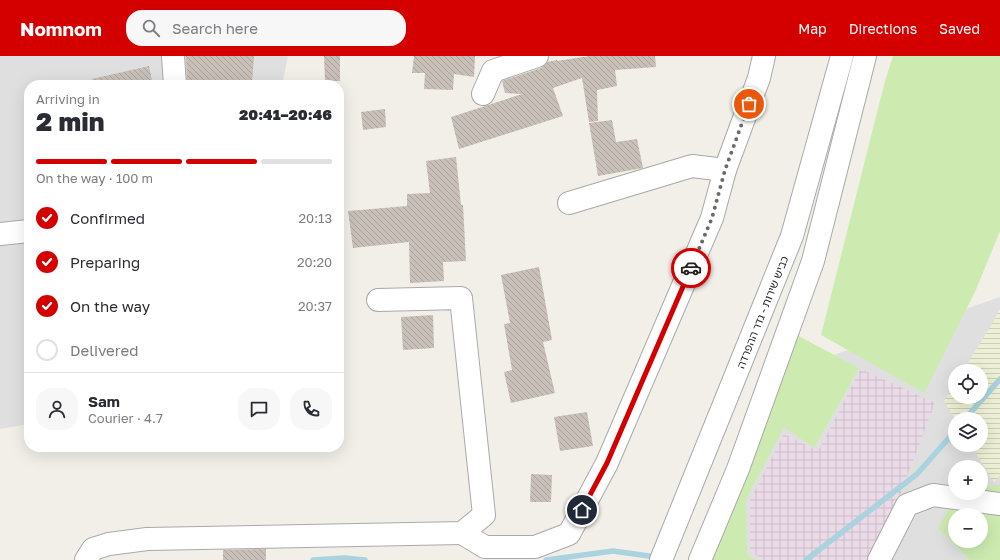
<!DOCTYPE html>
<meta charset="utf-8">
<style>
body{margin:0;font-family:"Golos Text","Noto Sans Hebrew",sans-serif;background:#f7f7f7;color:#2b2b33;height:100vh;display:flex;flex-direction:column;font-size:15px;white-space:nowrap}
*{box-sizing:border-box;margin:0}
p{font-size:13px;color:#7c7c81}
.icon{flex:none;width:22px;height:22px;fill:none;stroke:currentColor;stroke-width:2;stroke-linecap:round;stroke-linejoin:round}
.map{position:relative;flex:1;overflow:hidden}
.sheet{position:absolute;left:24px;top:24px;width:320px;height:372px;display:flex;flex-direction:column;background:#fff;border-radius:16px;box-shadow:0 4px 16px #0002}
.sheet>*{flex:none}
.fabs{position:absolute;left:948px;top:308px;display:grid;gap:8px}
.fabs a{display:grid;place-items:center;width:40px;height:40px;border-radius:50%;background:#fff;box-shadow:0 4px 16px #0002;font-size:20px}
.pin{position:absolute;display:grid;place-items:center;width:34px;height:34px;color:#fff;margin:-17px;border:2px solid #fff;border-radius:50%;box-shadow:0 1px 4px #0007}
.courier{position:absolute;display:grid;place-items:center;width:40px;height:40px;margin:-20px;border:3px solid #d40000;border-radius:50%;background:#fff;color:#222;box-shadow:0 1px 5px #0007}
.headline em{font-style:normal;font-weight:800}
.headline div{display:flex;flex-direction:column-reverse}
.headline{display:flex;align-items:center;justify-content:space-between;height:68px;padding:0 12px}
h1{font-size:26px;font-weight:800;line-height:30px}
.bar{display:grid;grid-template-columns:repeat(4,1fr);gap:6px 4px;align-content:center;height:48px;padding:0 12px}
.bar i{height:5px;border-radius:3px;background:#e1e1e2}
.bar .on{background:#d40000}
.bar p{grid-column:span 4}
.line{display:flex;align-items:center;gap:10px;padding:0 12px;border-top:1px solid #e1e1e2}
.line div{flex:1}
.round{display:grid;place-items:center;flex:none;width:42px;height:42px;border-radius:16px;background:#f7f7f7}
ol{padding:0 12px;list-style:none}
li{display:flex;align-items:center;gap:12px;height:44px}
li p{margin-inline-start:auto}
li .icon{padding:4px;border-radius:50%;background:#d40000;color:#fff;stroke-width:4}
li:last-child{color:#7c7c81}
li i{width:22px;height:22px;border:2px solid #e1e1e2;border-radius:50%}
header{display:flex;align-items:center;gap:24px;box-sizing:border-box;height:56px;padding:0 20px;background:#d40000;color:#fff}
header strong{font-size:19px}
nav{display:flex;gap:22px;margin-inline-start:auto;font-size:14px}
.search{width:280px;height:36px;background:#f7f7f7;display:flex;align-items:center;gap:10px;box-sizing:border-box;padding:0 14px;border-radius:16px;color:#7c7c81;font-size:15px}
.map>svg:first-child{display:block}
.residential{fill:#e0dfdf;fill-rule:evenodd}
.industrial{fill:url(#industrial-grid)}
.farmland{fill:url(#farmland-rules)}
.grass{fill:#cdebb0;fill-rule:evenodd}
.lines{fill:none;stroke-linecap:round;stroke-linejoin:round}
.stream{stroke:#aad3df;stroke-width:5.5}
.building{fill:url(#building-back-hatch)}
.minor-casing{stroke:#a9a9a9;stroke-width:24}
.minor{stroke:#fff;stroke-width:22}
.done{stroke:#6b6a68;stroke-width:4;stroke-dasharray:0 7.2}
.route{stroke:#d40000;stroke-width:5}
.labels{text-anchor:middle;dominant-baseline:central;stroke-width:4;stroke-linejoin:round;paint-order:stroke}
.street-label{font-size:11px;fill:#222;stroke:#fff}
</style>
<header>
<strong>Nomnom</strong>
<div class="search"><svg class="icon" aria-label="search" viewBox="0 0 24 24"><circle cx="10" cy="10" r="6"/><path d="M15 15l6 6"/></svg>Search here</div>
<nav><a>Map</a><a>Directions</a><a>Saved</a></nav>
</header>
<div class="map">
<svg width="1000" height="504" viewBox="0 0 1000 504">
<defs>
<pattern id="industrial-grid" width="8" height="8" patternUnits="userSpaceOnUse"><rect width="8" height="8" fill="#ebdbe8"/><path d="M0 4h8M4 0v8" fill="none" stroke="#c9bcc7"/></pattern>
<pattern id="farmland-rules" width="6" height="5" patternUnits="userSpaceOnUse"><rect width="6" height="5" fill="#eef0d5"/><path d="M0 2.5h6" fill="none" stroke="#ccceb7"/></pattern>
<pattern id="building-back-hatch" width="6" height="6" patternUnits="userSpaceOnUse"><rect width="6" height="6" fill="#c7bfb8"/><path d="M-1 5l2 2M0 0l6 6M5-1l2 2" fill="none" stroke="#aba49e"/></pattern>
</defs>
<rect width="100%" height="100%" fill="#f2efe9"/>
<!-- residential -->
<g class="residential">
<path d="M0,0h288l-6,29h-253v339l-29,5z"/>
<path d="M1000,241v263h-281l80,-193zM955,315h26v26h-26zM955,363h26v26h-26zM955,411h26v26h-26zM955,459h26v26h-26z"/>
</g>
<!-- industrial -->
<path class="industrial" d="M861,313l74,34 -35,92 -30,65h-106l-14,-9v-51l34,-66 34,17z"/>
<!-- farmland -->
<path class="farmland" d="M1000,251v168l-6,8 -23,-38h10v-26h-26l-11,-18 11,-17v13h26v-26h-18l32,-52z"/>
<!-- grass -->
<g class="grass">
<path d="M893,0h107v175l-25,61 -51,101 -103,-58 64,-254z"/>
<path d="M793,277l66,35 -45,80 -30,-21 -38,72 1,56 9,5h-50z"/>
<path d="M1000,429v75h-30l-32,-32 20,-35h23v-5zM955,459h26v26h-26z"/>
</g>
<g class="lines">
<!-- stream -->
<g class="stream">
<path d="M965,363l35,-40"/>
<path d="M313,504l31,-2 21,2"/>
<path d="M546,504l67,-9 43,6"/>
<path d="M806,504l111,-86 38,-43"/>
</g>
</g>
<!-- building -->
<g class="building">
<path d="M186,0h68l-2,27 -65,-1z"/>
<path d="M324,0h16v25h-15z"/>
<path d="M414,0h61l-1,21 -20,-3 -1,16 -29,-1 1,-16h-13z"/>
<path d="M590,0h65l1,11 -41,3 2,16 -20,4 1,31 -9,1 -7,-44 -29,10 10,28 -104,33 -8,-32 71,-23 -17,-1 -3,-12 39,-13 6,-6 10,-2v1z"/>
<path d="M149,10l4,19h-60l-1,-6z"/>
<path d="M385,53l1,18 -23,3 -2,-18z"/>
<path d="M612,64l4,22 21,-3 6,29 -45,8 -9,-53z"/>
<path d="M456,101l5,48h2l3,56 -23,1 1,19 -34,2 -1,-41 -56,6 -5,-37 59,-5v-12l23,-1 -4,-32z"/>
<path d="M539,211l13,73 -9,2 12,51 -44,10 -7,-31 8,-2 -8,-46 6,-1 -9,-48z"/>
<path d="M433,259l1,33 -31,2 -2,-33z"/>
<path d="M587,356l6,34 -33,5 -6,-34z"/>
<path d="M531,418l21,1 -1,27h-21z"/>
<path d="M266,493v11h-43v-10z"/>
</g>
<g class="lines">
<!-- minor casing -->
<g class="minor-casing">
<g id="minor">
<path d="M173,0l2,29"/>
<path d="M483,38l10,-23 44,-15"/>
<path d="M569,147l123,-37 33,4"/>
<path d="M0,178l29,-3"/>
<path d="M462,477l23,14h50l34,-13 38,-71 105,-245 13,-48 34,-92 5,-22"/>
<path d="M86,504l7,-11 16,-5 38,-5 315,-6 22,-18 -23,-217 -83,2"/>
<path d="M661,504l131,-324 50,-180"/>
<path d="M700,504l38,-91 75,-208 52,-205"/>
<path d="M879,504l28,-55 26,-10 67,9"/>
</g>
</g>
<!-- minor -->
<use href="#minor" class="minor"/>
</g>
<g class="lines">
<!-- done -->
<path class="done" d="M691,212l21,-50 13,-48 24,-66"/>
<!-- route -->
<path class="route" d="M582,454l25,-47 84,-195"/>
</g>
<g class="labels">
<!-- street labels -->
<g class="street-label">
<text transform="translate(762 256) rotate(-68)">כביש שירות - גדר ההפרדה</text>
</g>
</g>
</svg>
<div class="fabs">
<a><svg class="icon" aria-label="locate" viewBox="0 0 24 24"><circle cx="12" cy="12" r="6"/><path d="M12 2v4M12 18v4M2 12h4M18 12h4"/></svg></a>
<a><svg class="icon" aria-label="layers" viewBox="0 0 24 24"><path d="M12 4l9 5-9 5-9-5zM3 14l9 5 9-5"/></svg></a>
<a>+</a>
<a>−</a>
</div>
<div class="pin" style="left:749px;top:48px;background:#ea580c"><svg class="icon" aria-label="bag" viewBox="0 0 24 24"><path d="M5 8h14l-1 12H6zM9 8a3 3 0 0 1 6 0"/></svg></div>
<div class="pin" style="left:582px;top:454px;background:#1f2937"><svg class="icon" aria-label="home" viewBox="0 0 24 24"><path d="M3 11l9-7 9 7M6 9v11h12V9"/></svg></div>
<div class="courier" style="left:691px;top:212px"><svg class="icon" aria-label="car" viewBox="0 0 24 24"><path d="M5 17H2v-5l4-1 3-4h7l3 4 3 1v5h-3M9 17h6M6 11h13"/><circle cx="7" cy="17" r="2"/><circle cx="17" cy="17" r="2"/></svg></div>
<section class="sheet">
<div class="headline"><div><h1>2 min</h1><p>Arriving in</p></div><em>20:41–20:46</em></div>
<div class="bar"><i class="on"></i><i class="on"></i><i class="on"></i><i></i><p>On the way · 100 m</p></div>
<ol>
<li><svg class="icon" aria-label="check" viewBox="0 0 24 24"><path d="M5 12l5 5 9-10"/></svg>Confirmed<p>20:13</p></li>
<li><svg class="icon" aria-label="check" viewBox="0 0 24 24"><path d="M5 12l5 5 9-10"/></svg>Preparing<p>20:20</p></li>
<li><svg class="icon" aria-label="check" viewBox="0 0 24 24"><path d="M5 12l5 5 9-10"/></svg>On the way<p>20:37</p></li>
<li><i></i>Delivered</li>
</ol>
<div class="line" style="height:72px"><a class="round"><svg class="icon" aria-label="person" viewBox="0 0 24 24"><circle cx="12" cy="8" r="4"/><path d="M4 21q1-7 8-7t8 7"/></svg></a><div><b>Sam</b><p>Courier · 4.7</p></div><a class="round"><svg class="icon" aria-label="chat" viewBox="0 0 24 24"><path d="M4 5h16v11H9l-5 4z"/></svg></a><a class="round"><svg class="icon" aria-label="phone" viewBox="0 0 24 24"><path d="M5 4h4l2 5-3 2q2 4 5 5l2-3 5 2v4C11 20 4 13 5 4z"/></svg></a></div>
</section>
</div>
